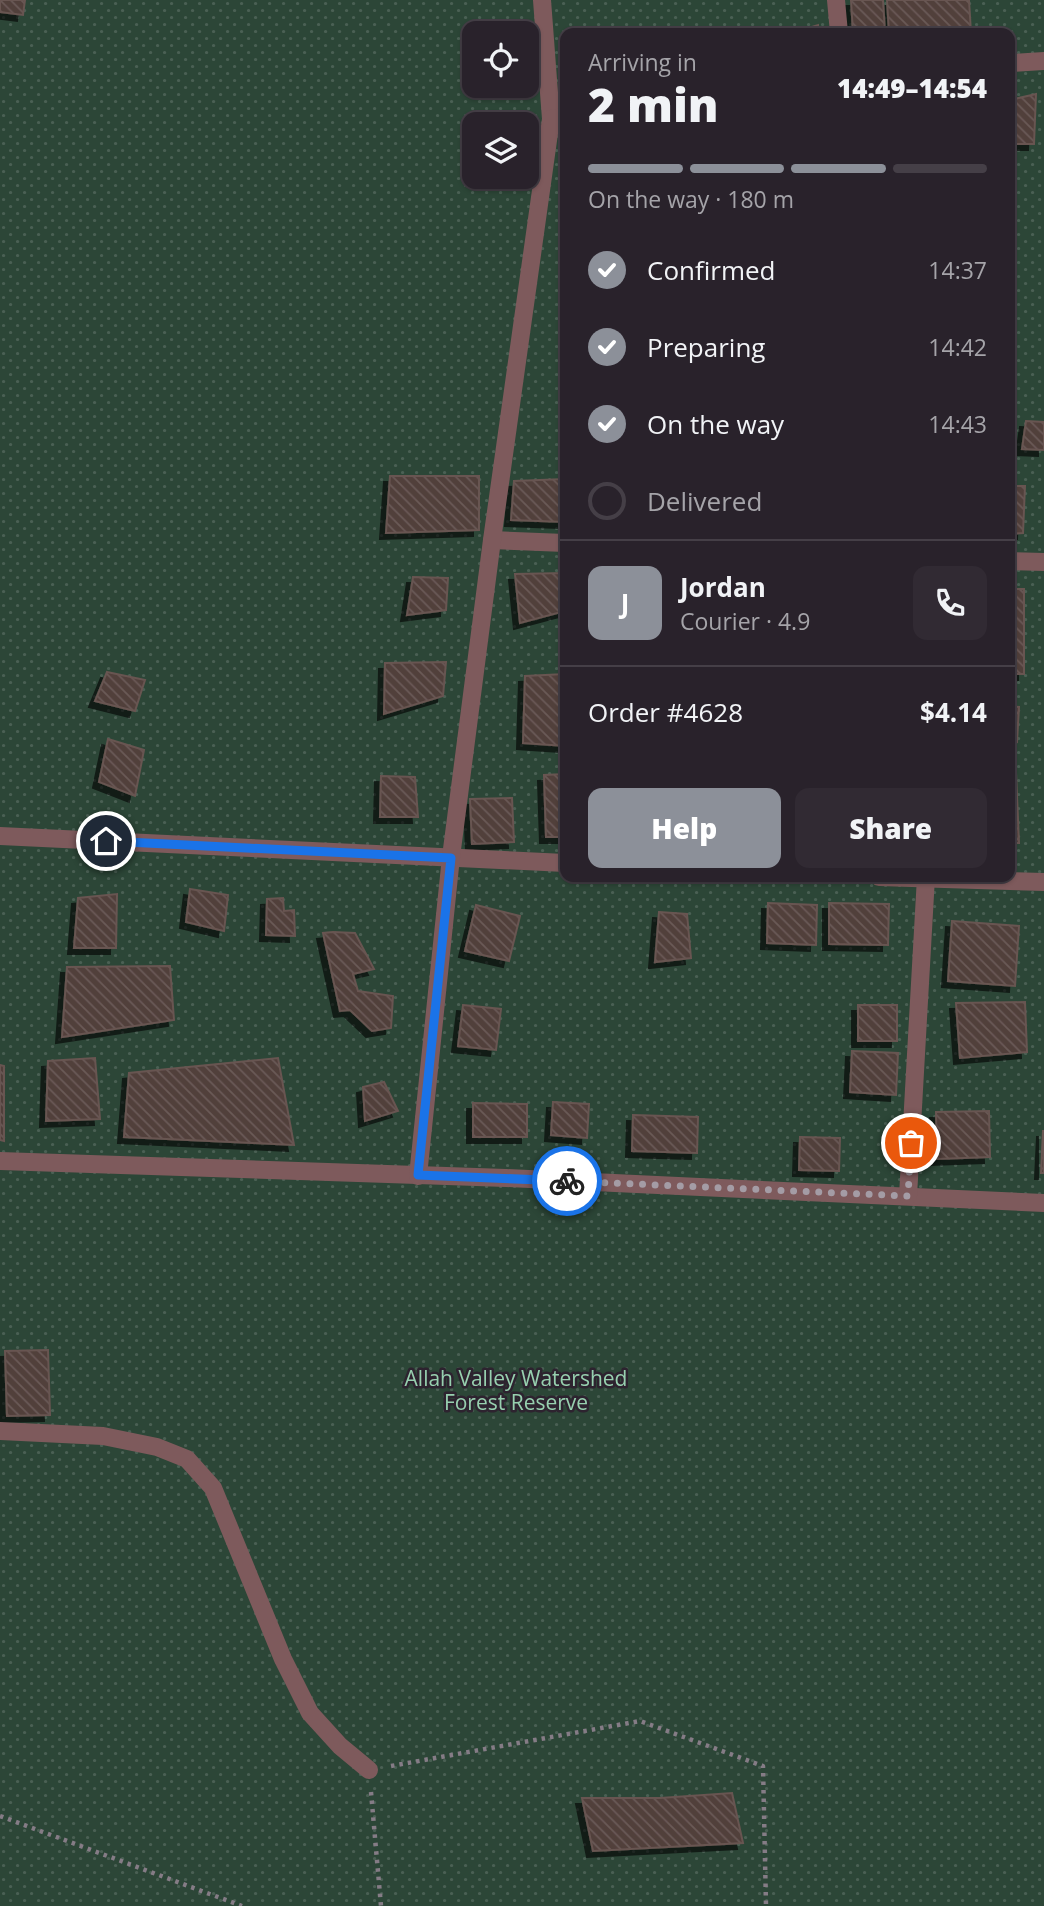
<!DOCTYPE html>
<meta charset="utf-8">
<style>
body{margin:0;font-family:"Open Sans",sans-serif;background:#312a33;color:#f1f3f6;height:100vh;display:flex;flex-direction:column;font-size:26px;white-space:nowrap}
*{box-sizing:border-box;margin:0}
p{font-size:23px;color:#a5a4a9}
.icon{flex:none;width:38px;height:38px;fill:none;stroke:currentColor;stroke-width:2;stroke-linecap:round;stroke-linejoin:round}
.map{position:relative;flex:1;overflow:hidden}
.details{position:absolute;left:560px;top:28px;width:455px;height:854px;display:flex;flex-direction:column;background:#29222b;border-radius:14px;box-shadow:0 2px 5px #0004,0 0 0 2px #453f47}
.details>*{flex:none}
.buttons{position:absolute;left:462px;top:21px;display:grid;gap:14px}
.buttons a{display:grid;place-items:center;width:77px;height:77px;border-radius:14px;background:#29222b;box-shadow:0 2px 5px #0004,0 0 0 2px #453f47;font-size:35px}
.pin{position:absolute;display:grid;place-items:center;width:60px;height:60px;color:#fff;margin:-30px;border:4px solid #fff;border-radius:50%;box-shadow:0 2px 7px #0007}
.courier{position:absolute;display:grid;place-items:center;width:70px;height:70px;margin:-35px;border:5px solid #1a73e8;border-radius:50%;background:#fff;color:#222;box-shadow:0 2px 9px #0007}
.overview em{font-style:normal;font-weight:800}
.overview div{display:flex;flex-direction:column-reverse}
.overview{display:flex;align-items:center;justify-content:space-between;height:119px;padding:0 28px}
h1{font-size:46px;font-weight:800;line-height:52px}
.bar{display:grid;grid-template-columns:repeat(4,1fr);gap:10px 7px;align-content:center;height:84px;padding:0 28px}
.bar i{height:9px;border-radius:5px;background:#453f47}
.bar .current{background:#8c9099}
.bar p{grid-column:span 4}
.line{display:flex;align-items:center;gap:18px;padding:0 28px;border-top:2px solid #453f47}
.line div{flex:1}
.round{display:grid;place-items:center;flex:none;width:74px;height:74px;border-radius:14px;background:#312a33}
ol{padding:0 28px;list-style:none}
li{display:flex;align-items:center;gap:21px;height:77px}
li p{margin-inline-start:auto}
li .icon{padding:7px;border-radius:50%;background:#8c9099;color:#fff;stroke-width:4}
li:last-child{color:#a5a4a9}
li i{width:38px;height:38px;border:4px solid #453f47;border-radius:50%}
.button{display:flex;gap:14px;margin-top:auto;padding:14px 28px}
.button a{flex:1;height:80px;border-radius:14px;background:#8c9099;color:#fff;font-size:28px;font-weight:800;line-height:80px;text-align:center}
.button a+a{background:#312a33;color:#f1f3f6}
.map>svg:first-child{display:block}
.park{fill:url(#park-dots);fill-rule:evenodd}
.building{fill:url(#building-back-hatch);stroke:#685551;stroke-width:2;filter:url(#shadow)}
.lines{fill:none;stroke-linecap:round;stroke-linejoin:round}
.path{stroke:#857c86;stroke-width:4.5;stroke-dasharray:3.5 5;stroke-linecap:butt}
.minor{stroke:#7e5a5c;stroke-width:18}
.done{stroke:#a49ca5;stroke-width:7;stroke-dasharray:0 12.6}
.route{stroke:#1a73e8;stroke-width:9}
.labels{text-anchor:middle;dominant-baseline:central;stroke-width:5;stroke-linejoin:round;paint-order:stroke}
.park-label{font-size:21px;fill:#97d0af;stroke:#2d232f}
</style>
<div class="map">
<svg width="1044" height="1906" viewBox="0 0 1044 1906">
<defs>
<pattern id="park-dots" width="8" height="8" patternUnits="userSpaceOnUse" patternTransform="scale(1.75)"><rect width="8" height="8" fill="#2c4637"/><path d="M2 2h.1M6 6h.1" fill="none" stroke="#4a6054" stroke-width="1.8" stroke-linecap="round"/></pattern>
<pattern id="building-back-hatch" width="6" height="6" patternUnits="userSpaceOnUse" patternTransform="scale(1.75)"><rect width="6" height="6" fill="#513f3b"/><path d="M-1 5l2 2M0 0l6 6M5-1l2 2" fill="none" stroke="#6a5a57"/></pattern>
<filter id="shadow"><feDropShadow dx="-6" dy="6" stdDeviation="0" flood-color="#0009"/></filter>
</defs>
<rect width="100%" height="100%" fill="#372d39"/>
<!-- park -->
<path class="park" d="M0,0h1044v1906h-1044zM474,33h53v53h-53zM565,33h445v844h-445zM474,124h53v53h-53z"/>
<!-- building -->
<g class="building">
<path d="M0,0h25l-2,15 -23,-3z"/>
<path d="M851,0h32l2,33h-32z"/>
<path d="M887,0h82l2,33h-82z"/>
<path d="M818,25v8h-26z"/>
<path d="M1036,94l-2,50h-24v-44z"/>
<path d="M1026,421l18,1v28l-22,-1z"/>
<path d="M390,476h89v54l-93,3z"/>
<path d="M565,479v43l-54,-2 3,-39z"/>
<path d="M1010,486h15l-2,47 -13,1z"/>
<path d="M565,573v38l-45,12 -5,-49z"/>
<path d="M413,577l35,1 -2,32 -39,5z"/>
<rect x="1010" y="589" width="14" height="85"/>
<path d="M446,662l-3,34 -59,18 1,-51z"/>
<path d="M107,672l38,8 -10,31 -40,-10z"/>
<path d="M565,674v72l-42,-3 2,-67z"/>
<path d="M1010,706l9,1 -2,35 -7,-1z"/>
<path d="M108,739l36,11 -9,46 -36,-14z"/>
<path d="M1010,772h6l3,71h-9z"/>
<path d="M565,774v63h-19l-2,-62z"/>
<path d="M381,776l34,1 3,40h-38z"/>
<path d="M512,798l2,44 -42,2 -2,-45z"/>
<path d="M190,889l38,6 -4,36 -38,-9z"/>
<path d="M117,894l-1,54h-42l4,-50z"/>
<path d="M283,898l1,13 10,-1 1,26 -29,-1 1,-36z"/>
<path d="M768,903l49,2 -1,40 -49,-2z"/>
<path d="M829,903l60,1 -1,41 -59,-1z"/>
<path d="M476,905l44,11 -11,45 -44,-10z"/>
<path d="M659,912l28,2 4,44 -36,4z"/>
<path d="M952,921l67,5 -4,60 -67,-5z"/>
<path d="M333,932l22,1 19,36 -21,5 5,17 35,5 -2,32 -19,3 -22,-21 -10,1 -17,-78z"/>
<path d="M170,966l4,54 -112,17 5,-70z"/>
<path d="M1025,1002l2,50 -67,6 -4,-55z"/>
<path d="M463,1005l38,4 -5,41 -38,-4z"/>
<rect x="858" y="1005" width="39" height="36"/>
<path d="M852,1051l46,2 -2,42 -46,-3z"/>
<path d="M95,1058l5,61 -54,2 2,-60z"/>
<path d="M278,1058l16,87 -170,-8 5,-64z"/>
<path d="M0,1065l4,1v75l-4,-1z"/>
<path d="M384,1082l14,29 -33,10 -2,-34z"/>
<path d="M553,1102l36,2 -2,34 -36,-3z"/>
<path d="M473,1103l54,1v33h-54z"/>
<path d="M989,1111l1,46 -53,2 -1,-47z"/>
<path d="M633,1115l65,2 -1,36 -65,-2z"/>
<path d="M1043,1131h1v42h-3z"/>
<path d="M800,1137l40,1 -1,33 -40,-1z"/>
<path d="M48,1350l2,65 -43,1 -2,-65z"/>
<path d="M732,1793l11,50 -150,8 -11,-53h78z"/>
</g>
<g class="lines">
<!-- path -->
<g class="path">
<path d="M391,1766l249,-45 123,45 3,140"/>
<path d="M371,1792l10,114"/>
<path d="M0,1816l242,90"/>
</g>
<!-- minor -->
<g class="minor">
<path d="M542,0l9,119"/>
<path d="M836,0l3,33"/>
<path d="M1010,63l34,-2"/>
<path d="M492,540l73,3"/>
<path d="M1010,561l34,1"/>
<path d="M0,836l565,27"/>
<path d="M879,877l165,5"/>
<path d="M0,1161l506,17 538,25"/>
<path d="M418,1176l33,-319 41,-317 59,-421 14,-2"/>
<path d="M908,1196l18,-319"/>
<path d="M0,1431l103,5 54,11 30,12 26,29 70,171 27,54 30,33 29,24"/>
</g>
</g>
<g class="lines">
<!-- done -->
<path class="done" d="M567,1181l341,15 3,-53"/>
<!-- route -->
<path class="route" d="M106,841l345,17 -33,317 149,6"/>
</g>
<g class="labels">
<!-- park labels -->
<g class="park-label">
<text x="516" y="1378">Allah Valley Watershed<tspan x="516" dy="24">Forest Reserve</tspan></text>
</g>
</g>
</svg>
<div class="buttons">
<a><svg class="icon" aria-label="locate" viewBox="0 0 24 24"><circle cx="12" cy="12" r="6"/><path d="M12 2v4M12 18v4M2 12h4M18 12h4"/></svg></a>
<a><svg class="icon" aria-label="layers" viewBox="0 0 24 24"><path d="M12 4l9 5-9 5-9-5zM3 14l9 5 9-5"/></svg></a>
</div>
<div class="pin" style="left:911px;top:1143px;background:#ea580c"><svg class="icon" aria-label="bag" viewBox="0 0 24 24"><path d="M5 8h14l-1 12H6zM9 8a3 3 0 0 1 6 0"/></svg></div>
<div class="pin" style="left:106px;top:841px;background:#1f2937"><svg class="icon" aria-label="home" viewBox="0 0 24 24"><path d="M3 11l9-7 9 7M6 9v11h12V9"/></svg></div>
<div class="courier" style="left:567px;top:1181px"><svg class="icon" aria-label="bike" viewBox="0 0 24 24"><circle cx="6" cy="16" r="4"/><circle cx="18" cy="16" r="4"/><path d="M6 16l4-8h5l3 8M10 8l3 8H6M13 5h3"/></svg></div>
<section class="details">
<div class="overview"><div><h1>2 min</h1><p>Arriving in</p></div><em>14:49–14:54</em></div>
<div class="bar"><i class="current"></i><i class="current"></i><i class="current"></i><i></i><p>On the way · 180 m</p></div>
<ol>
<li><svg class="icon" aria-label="check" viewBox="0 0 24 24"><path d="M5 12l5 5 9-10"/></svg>Confirmed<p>14:37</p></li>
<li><svg class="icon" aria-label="check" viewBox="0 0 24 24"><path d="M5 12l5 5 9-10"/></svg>Preparing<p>14:42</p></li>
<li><svg class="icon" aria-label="check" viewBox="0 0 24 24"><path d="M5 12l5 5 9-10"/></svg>On the way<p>14:43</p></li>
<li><i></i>Delivered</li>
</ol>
<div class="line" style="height:126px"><b class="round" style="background:#8c9099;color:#fff">J</b><div><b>Jordan</b><p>Courier · 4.9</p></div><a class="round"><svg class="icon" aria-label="phone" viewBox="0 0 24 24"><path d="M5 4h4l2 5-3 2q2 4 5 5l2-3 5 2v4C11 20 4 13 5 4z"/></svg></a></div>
<div class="line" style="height:91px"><div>Order #4628</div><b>$4.14</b></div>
<div class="button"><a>Help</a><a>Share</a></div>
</section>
</div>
